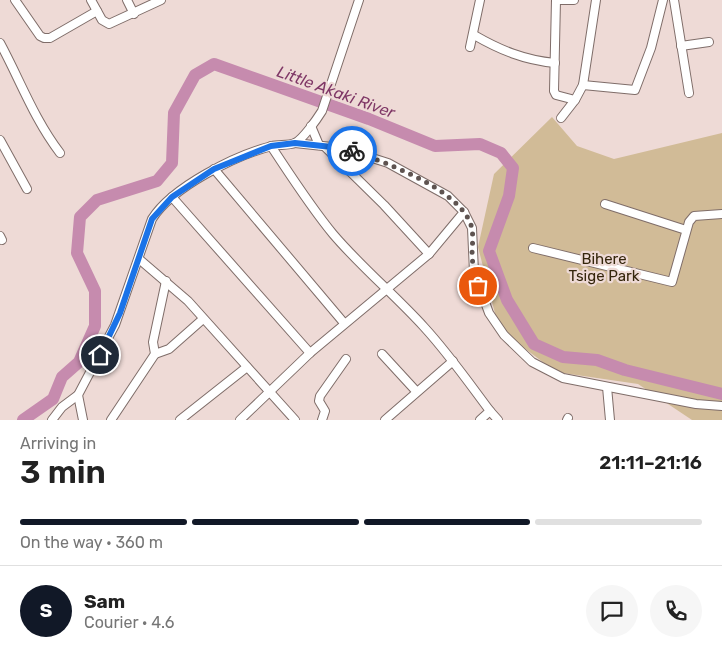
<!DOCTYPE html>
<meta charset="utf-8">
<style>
body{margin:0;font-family:Rubik,sans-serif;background:#f6f6f6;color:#222;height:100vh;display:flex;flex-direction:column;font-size:19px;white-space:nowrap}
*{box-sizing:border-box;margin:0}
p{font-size:16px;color:#767676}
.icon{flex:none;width:28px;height:28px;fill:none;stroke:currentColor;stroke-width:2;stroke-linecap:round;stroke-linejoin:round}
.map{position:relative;height:420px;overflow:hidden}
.sheet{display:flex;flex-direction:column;background:#fff;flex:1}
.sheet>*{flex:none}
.pin{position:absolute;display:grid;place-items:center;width:42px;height:42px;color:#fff;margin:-21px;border:2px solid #fff;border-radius:50%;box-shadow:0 1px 5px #0007}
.courier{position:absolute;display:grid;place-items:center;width:50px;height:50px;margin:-25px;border:4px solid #1a73e8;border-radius:50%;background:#fff;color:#222;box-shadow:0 1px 6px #0007}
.summary em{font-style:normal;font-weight:600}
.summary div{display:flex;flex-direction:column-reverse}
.summary{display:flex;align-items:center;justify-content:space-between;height:85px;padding:0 20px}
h1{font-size:32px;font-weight:600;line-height:38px}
.bar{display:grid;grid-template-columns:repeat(4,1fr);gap:8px 5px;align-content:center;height:60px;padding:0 20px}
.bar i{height:6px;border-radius:4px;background:#e0e0e0}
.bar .on{background:#111827}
.bar p{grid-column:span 4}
.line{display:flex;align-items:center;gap:12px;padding:0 20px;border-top:1px solid #e0e0e0}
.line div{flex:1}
.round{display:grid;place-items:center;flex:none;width:52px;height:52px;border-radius:26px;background:#f6f6f6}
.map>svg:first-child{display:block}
.green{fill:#d1bb97}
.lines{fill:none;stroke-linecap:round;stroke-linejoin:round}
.river{stroke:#c68bae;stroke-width:12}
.street-casing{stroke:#7f6d69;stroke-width:10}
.street{stroke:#fff;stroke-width:8}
.done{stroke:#5e5350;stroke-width:5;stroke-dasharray:0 9}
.route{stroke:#1a73e8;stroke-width:6}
.labels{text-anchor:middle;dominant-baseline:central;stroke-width:4.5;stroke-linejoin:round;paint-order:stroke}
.park-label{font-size:15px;fill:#35260c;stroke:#eedad6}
.water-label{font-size:16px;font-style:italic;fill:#7f3766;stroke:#eedad6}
</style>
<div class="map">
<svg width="722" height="420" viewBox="0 0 722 420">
<rect width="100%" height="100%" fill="#eedad6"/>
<!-- green -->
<path class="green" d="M552,117l25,29 37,13 108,-26v287h-30l-54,-36 -82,-12 -57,-43 -21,-82 16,-73z"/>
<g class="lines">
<!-- river -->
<path class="river" d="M23,420l30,-21 9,-22 17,-15 16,-36v-35l-18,-38 3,-36 17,-17 60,-19 15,-18 2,-50 21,-38 19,-11 155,55 66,27 45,-2 21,9 12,15 -4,28 -20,55 18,49 27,44 29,13 34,3 28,10 97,24"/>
<!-- street casing -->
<g class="street-casing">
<g id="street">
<path d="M15,0l25,36 4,2h6l47,-27"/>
<path d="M91,0l11,20 7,4 52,-24"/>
<path d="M127,0l7,14"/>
<path d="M574,0h-18l-2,91 2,4 19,5 8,-15 13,-85"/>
<path d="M674,0l15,93"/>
<path d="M474,35c26,15 50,25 81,28"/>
<path d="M0,43c20,37 34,76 60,110"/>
<path d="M681,46l28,-4"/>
<path d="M470,47l10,-47"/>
<path d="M583,85l52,5 16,-42 12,-48"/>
<path d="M561,118l14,-18"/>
<path d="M311,126l8,19"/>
<path d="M0,140l27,49"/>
<path d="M271,146c20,30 39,60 62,88 28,33 62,61 91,93 24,26 45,56 66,84l-10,9"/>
<path d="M326,148l58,57 45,49"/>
<path d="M214,169l130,154"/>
<path d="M172,197l138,156"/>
<path d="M605,204l81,26"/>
<path d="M464,212l8,16 2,44 15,41 15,22 28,27 31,16 133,26 26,2"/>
<path d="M0,236l2,4"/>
<path d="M533,248l139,34 17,-60 5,-6 28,-2"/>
<path d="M139,259l49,42 107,119"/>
<path d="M155,354l14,-5 34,-30"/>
<path d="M382,354l34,37"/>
<path d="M607,387l3,33"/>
<path d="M490,411l8,9"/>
<path d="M52,420l10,-13 16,-12"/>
<path d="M83,420l-5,-25 37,-70 37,-106c20,-32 84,-64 120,-73 6,-2 16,0 23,-3 8,-4 22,-24 27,-32l37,-111"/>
<path d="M111,420l44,-66 -2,-12 13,-61"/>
<path d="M180,420l67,-53"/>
<path d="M240,420l70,-67 119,-99 35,-42 -16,-16 -60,-33 -47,-15 -46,-5"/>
<path d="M322,420l3,-9 -6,-10 1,-5 26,-37"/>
<path d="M385,420l68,-59"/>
<path d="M567,420l1,-2"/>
</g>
</g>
<!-- street -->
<use href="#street" class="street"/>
</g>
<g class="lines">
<!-- done -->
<path class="done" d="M352,151c33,11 107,38 119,74 3,9 1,21 1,31 1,11 3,20 6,30"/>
<!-- route -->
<path class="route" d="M100,355l20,-42 32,-94 20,-22 42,-28 57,-23 24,-3 46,5 11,3"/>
</g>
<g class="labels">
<!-- park labels -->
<g class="park-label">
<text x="604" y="259">Bihere<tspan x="604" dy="17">Tsige Park</tspan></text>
</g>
<!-- water labels -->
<g class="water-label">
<text transform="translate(336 92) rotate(20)">Little Akaki River</text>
</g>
</g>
</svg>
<div class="pin" style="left:478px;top:286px;background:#ea580c"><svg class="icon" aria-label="bag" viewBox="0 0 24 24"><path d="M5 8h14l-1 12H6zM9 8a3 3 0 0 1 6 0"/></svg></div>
<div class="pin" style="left:100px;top:355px;background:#1f2937"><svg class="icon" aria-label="home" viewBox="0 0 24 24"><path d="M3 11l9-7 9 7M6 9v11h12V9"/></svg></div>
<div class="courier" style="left:352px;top:151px"><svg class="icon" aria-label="bike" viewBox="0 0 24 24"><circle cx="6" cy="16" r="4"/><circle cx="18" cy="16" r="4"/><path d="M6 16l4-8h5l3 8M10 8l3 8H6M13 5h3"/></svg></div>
</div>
<section class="sheet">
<div class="summary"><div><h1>3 min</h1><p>Arriving in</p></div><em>21:11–21:16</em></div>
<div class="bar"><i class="on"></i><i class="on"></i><i class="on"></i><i></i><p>On the way · 360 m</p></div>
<div class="line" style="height:90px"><b class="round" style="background:#111827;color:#fff">S</b><div><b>Sam</b><p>Courier · 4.6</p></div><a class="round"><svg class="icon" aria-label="chat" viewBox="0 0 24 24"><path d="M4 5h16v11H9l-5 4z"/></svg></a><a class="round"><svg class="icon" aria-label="phone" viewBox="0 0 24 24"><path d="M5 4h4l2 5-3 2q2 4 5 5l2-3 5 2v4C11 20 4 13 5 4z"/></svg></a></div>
</section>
